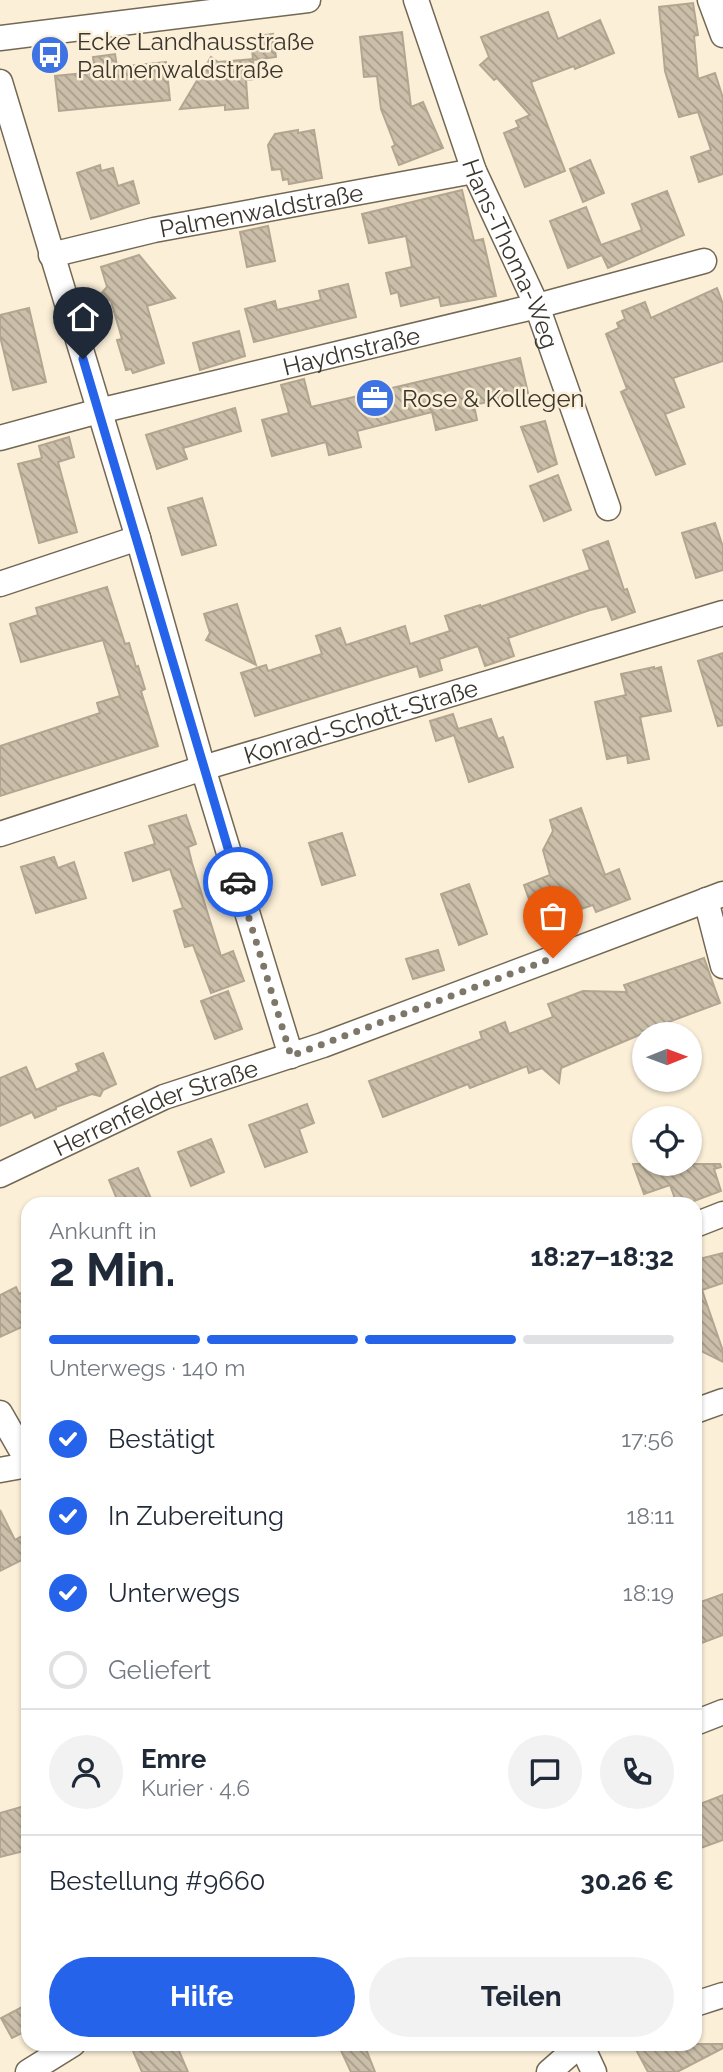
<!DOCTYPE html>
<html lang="de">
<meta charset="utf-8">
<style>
body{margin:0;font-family:Raleway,sans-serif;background:#f2f2f3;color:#1f2937;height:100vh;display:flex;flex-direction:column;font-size:26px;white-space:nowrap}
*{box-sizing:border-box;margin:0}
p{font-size:23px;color:#747a83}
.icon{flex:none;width:38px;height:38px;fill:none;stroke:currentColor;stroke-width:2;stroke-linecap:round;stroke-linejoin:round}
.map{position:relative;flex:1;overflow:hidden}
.drawer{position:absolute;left:21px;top:1197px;width:681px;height:854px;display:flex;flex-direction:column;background:#fff;border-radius:21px;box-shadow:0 2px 5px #0004}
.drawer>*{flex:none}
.needle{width:46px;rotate:89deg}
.controls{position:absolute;left:632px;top:1022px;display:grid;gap:14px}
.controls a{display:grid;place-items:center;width:70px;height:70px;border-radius:50%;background:#fff;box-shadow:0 2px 5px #0004;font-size:35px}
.pin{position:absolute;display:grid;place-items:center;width:60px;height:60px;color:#fff;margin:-72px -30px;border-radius:50% 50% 50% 0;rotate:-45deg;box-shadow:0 0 7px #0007}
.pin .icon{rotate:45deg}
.courier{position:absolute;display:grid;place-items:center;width:70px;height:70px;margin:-35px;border:5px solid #2563eb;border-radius:50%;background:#fff;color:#222;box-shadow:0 2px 9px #0007}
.head em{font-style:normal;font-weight:700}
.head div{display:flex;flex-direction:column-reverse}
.head{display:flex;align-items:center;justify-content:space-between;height:119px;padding:0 28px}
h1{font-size:46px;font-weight:700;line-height:52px}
.bar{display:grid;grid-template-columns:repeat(4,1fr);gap:10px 7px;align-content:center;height:84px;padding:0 28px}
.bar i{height:9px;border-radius:5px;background:#e0e1e3}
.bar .selected{background:#2563eb}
.bar p{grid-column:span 4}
.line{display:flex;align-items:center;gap:18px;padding:0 28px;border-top:2px solid #e0e1e3}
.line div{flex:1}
.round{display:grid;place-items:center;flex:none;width:74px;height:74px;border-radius:37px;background:#f2f2f3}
ol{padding:0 28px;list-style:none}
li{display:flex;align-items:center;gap:21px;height:77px}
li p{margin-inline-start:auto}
li .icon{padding:7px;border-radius:50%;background:#2563eb;color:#fff;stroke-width:4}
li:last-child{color:#747a83}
li i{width:38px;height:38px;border:4px solid #e0e1e3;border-radius:50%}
.cta{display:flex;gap:14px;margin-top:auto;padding:14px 28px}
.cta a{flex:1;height:80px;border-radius:42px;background:#2563eb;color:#fff;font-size:28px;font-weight:700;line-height:80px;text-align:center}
.cta a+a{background:#f2f2f3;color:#1f2937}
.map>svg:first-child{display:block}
.building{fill:url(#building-back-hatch);stroke:#b2a691;stroke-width:2}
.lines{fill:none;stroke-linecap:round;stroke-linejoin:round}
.street-casing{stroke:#736854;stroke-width:27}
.street{stroke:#fff;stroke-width:24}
.done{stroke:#7e7769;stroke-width:7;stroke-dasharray:0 12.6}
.route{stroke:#2563eb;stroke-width:9}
.labels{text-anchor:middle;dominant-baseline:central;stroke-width:5;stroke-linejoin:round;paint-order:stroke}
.poi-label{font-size:24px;fill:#3b362d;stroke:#fbefd8;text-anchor:start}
.street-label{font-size:24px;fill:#3b362d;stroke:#fbefd8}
</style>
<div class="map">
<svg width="723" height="2072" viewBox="0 0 723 2072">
<defs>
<pattern id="building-back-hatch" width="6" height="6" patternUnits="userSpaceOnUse" patternTransform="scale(1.75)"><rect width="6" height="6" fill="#cbbfa9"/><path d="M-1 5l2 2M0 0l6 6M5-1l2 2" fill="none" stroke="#a69c8a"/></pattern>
</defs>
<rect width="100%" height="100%" fill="#fbefd8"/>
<!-- building -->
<g class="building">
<path d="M693,3l5,32 -4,1 4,43 17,-6 8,25v76l-24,8 -8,-25 20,-7 -13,-38 -19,5 -14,-46 -6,-64z"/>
<path d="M548,12l10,27 42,-19 14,33 -39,16 -1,-3 -43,16 34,89 -40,16 -21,-54 15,-6 -3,-6 14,-6 -33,-37 -3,2 -14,-15 9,-8 -8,-20z"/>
<path d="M402,32l9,75 12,-5 20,46 -44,17 -7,-18 3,-2 -14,-36 -4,-33 -13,1 -4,-40z"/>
<path d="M273,34l3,23 -23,3 -2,-23z"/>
<path d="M115,54l2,13 49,-5 4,38 -111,11 -4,-35 40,-4 -2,-15z"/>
<path d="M211,57l7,5 35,-3 1,20 -8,1 2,28 -23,2v-5l-45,4z"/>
<path d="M298,130v3l16,-3 8,48 -33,6 -1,-5 -5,1 -2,-11 -9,1 -4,-25 7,-11z"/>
<path d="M590,160l14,33 -21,9 -13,-33z"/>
<path d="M100,165l1,6 12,-3 5,18 15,-5 6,22 -48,16 -14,-46z"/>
<path d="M462,190l12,51 9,-2 13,57 -55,10 -2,-9 -38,9 -3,-14 -7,2 -5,-21 26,-6 -6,-31 -37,7 -7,-29z"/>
<path d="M667,191l17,44 -76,33 -6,-13 -34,13 -18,-47 36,-14 15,38 41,-15 -10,-26z"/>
<path d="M268,226l7,35 -28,6 -7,-35z"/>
<path d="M139,255l36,43 -28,8 17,57 -31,10 -2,-4 -5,1 -9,-30 5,-1 -11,-38 -11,-6 7,-8 -6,-20z"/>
<path d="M348,284l8,33 -102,25 -9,-33 30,-8 2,9 44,-10 -2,-9z"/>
<path d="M717,288l6,16v57l-50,17 11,29 -19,7 20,50 -29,11 -35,-83 6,-3 -21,-55 13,-6 -2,-5 8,-4 -3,-8 23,-9 6,16z"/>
<path d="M29,308l17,74 -33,8 -13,-54v-21z"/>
<path d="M239,331l6,25 -45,14 -7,-27z"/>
<path d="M520,358l8,35 -54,12 3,15 -41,10 -4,-18 -75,19 4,16 -32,8 -3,-13 -54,14 -10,-36 27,-7 -8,-28 23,-6 7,28z"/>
<path d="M235,408l6,23 -58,17 4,11 -30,10 -11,-34z"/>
<path d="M545,421l12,43 -19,8 -17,-45z"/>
<path d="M69,437l5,20 -16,5 19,70 -38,11 -21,-79 24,-6 -3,-12z"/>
<path d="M558,475l13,35 -27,11 -14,-35z"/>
<path d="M202,498l14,47 -34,10 -14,-47z"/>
<path d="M715,523l8,24v23l-27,8 -14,-45z"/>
<path d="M608,541l16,49 3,-1 8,23 -23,8 -5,-14 -17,4 -82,28 6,18 -29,10 -7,-20 -39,13 3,11 -22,7 -3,-11 -162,50 -14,-43 25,-8 2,6 54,-17 -6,-18 24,-8 6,17 59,-19 5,18 40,-13 -5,-15 35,-11v2l110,-37 -7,-20z"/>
<path d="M107,587l18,57 4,-1 7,24 2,-1 7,23 -4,2 17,55 -158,50v-50l100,-33 -3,-10 23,-7 -17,-56 -82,22 -11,-38 28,-9 -2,-7z"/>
<path d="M237,604l19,61 -50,-25 4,-7 -6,-19z"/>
<path d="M723,653v72l-5,1 -20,-65z"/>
<path d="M654,667v2l7,-2 10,44 -31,6 9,42 -21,4 -1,-8 -20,4 -12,-57 31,-7 -5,-21z"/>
<path d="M453,714l5,15 33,-10 7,20 5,-2 10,30 -44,15 -15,-47 -18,6 -6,-20z"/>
<path d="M581,808l24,67 14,-6 11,30 -34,13 -3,-7 -15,5 -1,-5 -41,14 -12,-34 26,-10 -7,-25 10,-19 -3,-11z"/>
<path d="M186,815l10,29 -8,3 4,16 29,93 12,-5 11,30 -33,12 -18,-48 -8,2 -11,-36 9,-3 -13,-39 -37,12 -8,-28 30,-9 -6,-18z"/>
<path d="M342,833l13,42 -33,10 -13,-42z"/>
<path d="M54,857l4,11 16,-6 12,36 -50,15 -15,-46z"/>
<path d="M469,884l18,50 -28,11 -18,-51z"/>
<path d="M438,950l6,20 -31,9 -7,-20z"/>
<path d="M704,958l16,45 -76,28v2l-83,35 -2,15 -17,-15 -13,5 -2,-7 -57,22 -2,-4 -85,33 -14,-36 113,-42 -2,-7 25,-10 4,12 44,-17 -5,-13 35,-13 44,1 -3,-7z"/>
<path d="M228,991l14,38 -27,10 -14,-38z"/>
<path d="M103,1053l13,31 -13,6 -3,6 -8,-2 -36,13v2l-21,9 -3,-6 -32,14v-48l26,-11 10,23 43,-19 -3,-7z"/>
<path d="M307,1104l7,19 -15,6 8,23 -42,15 -16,-42z"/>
<path d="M211,1139l13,33 -33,14 -13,-34z"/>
<path d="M633,1164h87l1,3 -7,2 7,22 -35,13h-9l-7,-19 -26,9z"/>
<path d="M138,1168l13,31 -11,5h-21l-10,-24z"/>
<path d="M723,1253v30l-21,7 21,61v11l-28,-14v-88z"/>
<path d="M16,1287l3,7 9,-4v34l-28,13v-42z"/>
<path d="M0,1510l15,30 13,-7v24l-28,14z"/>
<path d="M723,1594v41l-24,9 -4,-11v-29z"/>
<path d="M723,1795v45l-28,10v-44z"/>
<path d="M28,1805v45l-28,7v-44z"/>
<path d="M28,2004v26l-16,8 -11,-20z"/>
<path d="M130,2044h46l12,28h-46z"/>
<path d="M338,2044h26l11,28h-24z"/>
<path d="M633,2044h90v4l-46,24h-29z"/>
</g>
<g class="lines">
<!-- street casing -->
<g class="street-casing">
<g id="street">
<path id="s1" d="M416,0l58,171 63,135 71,202"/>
<path d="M710,0l13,35"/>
<path d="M0,38l308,-38"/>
<path d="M0,82l138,456 65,230 88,288"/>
<path id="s2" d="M51,255l103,-25 320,-59"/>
<path id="s3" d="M0,438l99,-27 438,-105 167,-45"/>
<path d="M0,584l138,-46"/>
<path id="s4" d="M0,834l203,-66 520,-155"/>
<path d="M706,900l17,66"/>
<path id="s5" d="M0,1175l164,-78 159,-52 400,-151"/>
<path d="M695,1225l28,-11"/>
<path d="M695,1411l28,-10"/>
<path d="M0,1413l28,49"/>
<path d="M0,1470l28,-5"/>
<path d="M695,1723l28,-11"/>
<path d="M695,2004l28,-9"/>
<path d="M581,2044l13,28"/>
<path d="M28,2072l45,-28"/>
<path d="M549,2072l32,-28"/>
</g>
</g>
<!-- street -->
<use href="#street" class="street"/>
</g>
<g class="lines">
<!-- done -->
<path class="done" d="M238,882l53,174 262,-98"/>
<!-- route -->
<path class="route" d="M83,359l155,523"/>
</g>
<!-- icons -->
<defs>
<g id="bus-disc" transform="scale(2.0125)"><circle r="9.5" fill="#3d73e3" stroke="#fbefd8"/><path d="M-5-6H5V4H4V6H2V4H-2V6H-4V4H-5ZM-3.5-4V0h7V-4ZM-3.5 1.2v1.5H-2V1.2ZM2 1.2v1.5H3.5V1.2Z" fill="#fff"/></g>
<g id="office-disc" transform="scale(2.0125)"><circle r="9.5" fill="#3d73e3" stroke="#fbefd8"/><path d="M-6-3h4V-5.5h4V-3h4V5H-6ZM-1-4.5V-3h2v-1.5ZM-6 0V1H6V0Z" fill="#fff"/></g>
</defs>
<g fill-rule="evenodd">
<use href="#bus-disc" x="50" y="55"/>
<use href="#office-disc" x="375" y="398"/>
</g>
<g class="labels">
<!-- poi labels -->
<g class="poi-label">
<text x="77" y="41">Ecke Landhausstraße<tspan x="77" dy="28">Palmenwaldstraße</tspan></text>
<text x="402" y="398">Rose &amp; Kollegen</text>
</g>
<!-- street labels -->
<g class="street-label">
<text stroke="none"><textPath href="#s2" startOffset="215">Palmenwaldstraße</textPath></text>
<text stroke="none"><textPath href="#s1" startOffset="271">Hans-Thoma-Weg</textPath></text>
<text stroke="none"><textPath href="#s3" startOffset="362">Haydnstraße</textPath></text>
<text stroke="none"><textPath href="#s4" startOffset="378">Konrad-Schott-Straße</textPath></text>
<text stroke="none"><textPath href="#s5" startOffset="170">Herrenfelder Straße</textPath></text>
</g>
</g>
</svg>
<div class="controls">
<a><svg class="needle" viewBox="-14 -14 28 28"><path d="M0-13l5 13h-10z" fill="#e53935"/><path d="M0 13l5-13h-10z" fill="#747a83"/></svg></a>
<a><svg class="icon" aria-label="locate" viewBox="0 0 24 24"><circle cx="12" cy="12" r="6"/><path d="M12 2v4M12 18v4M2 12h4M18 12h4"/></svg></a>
</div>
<div class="pin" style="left:553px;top:958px;background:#ea580c"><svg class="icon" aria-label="bag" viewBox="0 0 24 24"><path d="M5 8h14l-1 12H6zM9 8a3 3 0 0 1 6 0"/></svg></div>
<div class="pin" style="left:83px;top:359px;background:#1f2937"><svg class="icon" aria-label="home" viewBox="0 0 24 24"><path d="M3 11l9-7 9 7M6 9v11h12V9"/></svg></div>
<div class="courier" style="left:238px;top:882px"><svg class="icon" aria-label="car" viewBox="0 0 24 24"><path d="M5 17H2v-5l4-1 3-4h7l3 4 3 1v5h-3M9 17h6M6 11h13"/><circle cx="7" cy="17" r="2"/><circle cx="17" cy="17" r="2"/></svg></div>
<section class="drawer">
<div class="head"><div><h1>2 Min.</h1><p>Ankunft in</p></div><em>18:27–18:32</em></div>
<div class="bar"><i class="selected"></i><i class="selected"></i><i class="selected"></i><i></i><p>Unterwegs · 140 m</p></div>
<ol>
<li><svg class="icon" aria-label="check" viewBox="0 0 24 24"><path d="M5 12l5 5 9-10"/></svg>Bestätigt<p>17:56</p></li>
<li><svg class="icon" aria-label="check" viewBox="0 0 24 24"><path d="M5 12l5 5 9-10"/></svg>In Zubereitung<p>18:11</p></li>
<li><svg class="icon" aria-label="check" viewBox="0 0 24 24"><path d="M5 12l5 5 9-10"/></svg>Unterwegs<p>18:19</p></li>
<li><i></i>Geliefert</li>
</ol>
<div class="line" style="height:126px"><a class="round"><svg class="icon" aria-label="person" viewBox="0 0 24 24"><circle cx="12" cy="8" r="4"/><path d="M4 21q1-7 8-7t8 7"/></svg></a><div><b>Emre</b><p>Kurier · 4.6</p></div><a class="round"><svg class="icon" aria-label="chat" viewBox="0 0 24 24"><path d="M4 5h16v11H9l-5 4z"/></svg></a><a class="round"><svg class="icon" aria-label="phone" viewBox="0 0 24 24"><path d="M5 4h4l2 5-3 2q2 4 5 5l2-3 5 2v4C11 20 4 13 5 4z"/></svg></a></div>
<div class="line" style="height:91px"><div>Bestellung #9660</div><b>30.26 €</b></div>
<div class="cta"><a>Hilfe</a><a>Teilen</a></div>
</section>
</div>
